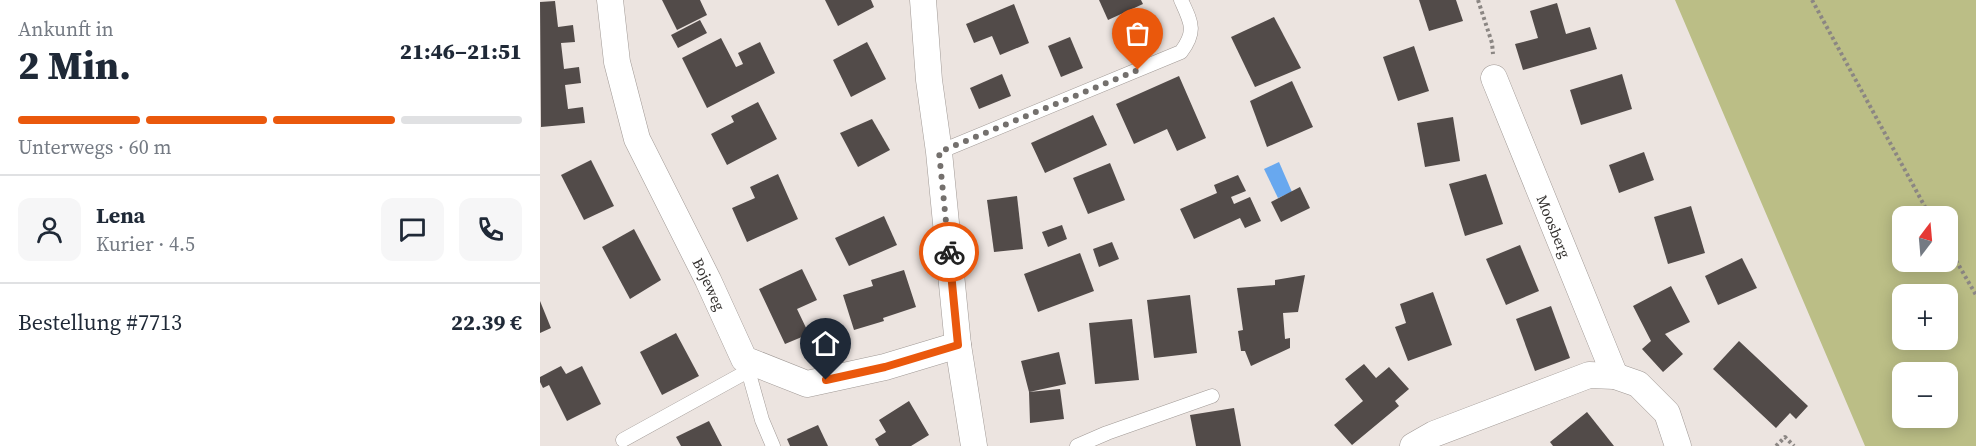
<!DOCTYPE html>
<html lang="de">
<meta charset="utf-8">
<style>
body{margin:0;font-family:"Source Serif 4",serif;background:#f6f6f7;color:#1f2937;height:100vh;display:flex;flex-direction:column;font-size:22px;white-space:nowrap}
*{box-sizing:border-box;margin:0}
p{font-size:20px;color:#747a83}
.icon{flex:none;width:33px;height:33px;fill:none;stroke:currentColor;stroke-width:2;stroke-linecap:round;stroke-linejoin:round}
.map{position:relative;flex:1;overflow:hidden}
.details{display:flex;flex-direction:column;background:#fff;width:540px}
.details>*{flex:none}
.needle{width:39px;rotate:16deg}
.controls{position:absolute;left:1352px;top:206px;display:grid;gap:12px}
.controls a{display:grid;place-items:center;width:66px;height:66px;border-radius:12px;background:#fff;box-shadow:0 3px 15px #0003;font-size:30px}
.pin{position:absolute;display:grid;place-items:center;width:51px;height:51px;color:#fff;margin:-62px -26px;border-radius:50% 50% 50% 0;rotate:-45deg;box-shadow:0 0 6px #0007}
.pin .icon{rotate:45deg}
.courier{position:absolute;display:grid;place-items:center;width:60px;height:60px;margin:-30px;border:4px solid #ea580c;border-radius:50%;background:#fff;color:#222;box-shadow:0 2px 8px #0007}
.summary em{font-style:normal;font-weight:800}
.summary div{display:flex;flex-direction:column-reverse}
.summary{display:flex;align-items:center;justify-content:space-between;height:102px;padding:0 18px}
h1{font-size:39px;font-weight:800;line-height:45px}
.bar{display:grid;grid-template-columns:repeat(4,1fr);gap:9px 6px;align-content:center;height:72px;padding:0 18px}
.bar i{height:8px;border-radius:4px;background:#e0e1e3}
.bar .on{background:#ea580c}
.bar p{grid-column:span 4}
.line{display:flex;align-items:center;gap:15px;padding:0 18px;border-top:2px solid #e0e1e3}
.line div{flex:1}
.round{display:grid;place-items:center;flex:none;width:63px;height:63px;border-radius:12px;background:#f6f6f7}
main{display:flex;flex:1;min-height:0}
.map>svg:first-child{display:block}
.green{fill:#bbbe86;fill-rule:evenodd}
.water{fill:#68a8ef}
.building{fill:#524b49}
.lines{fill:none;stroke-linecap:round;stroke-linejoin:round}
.lane-casing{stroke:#a09995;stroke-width:15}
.street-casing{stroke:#a09995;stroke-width:27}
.path{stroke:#8b8683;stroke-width:4;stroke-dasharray:3 3;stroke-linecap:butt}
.lane{stroke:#fff;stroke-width:14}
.street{stroke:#fff;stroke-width:26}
.done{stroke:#74706d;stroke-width:6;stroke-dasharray:0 10.8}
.route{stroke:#ea580c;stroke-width:8}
.labels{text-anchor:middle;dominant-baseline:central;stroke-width:6;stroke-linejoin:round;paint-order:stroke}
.street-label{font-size:15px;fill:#34312f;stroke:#f9f2ed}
</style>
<main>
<section class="details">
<div class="summary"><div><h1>2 Min.</h1><p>Ankunft in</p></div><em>21:46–21:51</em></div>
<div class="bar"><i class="on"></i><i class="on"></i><i class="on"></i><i></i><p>Unterwegs · 60 m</p></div>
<div class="line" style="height:108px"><a class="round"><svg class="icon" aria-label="person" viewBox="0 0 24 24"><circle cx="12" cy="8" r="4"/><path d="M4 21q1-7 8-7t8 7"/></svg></a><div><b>Lena</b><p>Kurier · 4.5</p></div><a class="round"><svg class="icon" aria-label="chat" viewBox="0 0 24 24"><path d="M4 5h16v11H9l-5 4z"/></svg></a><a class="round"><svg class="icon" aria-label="phone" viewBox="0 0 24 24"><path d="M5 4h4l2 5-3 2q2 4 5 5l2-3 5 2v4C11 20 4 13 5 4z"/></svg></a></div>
<div class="line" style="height:78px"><div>Bestellung #7713</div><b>22.39 €</b></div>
</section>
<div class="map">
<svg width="1436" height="446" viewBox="0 0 1436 446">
<rect width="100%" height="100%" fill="#ece4e0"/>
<!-- green -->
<path class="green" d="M1135,0h301v446h-111zM1362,216h45v45h-45zM1362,294h45v45h-45zM1362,372h45v45h-45z"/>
<!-- water -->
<path class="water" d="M739,162l13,30 -14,6 -14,-29z"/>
<!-- building -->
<g class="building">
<path d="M122,0h38l7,15 -30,15z"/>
<path d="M285,0h46l3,7 -36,19z"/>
<path d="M559,0h42l2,4 -35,16z"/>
<path d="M879,0h37l7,21 -34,10z"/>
<path d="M15,1l3,26 15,-2 2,17 -14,1 3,26 15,-2 2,16 -16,2 3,24 15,-2 2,16 -44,4 -1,-125z"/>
<path d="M1017,3l9,31 24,-7 7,22 -74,21 -8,-26 23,-6 -8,-27z"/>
<path d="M474,4l15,39 -29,12 -8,-19 -18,7 -8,-19z"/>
<path d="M734,17l27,51 -46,19 -24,-50z"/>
<path d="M160,20l7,13 -29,15 -7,-13z"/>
<path d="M530,37l13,31 -22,9 -13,-31z"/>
<path d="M181,38l15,29 7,-3 -5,-11 22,-11 15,31 -68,35 -25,-50z"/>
<path d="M327,42l19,37 -35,18 -18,-37z"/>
<path d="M874,46l15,45 -31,10 -15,-44z"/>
<path d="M462,74l9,22 -32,13 -9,-21z"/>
<path d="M1082,74l10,35 -51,16 -11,-35z"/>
<path d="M639,76l27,62 -29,13 -10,-22 -33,15 -18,-40z"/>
<path d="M752,81l21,46 -46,20 -17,-46z"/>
<path d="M218,102l19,37 -50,26 -16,-31 23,-12 -3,-6z"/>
<path d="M553,115l14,30 -62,28 -14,-30z"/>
<path d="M913,117l7,44 -35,6 -8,-44z"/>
<path d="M332,119l18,31 -32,17 -18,-34z"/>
<path d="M1104,152l10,28 -35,13 -10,-28z"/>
<path d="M51,160l23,46 -30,14 -23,-45z"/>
<path d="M570,163l15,37 -37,14 -15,-36z"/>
<path d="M238,174l20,45 -51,23 -15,-34 23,-10 -5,-11z"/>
<path d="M946,174l17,50 -38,12 -16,-52z"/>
<path d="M698,175l8,16 -15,6 3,7 16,-7 11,24 -16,7 -5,-10 -46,21 -14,-30 37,-16 -3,-8z"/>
<path d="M760,187l10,21 -29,14 -10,-20z"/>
<path d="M477,196l6,53 -29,3 -7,-52z"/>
<path d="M1151,206l14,47 -37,11 -14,-47z"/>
<path d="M344,216l13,29 -48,21 -14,-28z"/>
<path d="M522,225l5,14 -19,8 -6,-15z"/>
<path d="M94,229l27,51 -31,19 -28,-52z"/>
<path d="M572,242l7,17 -20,8 -6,-18z"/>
<path d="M980,245l19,46 -33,14 -20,-46z"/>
<path d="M540,253l14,38 -56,21 -14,-38z"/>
<path d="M1202,258l15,30 -39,17 -13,-29z"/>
<path d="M262,269l15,31 -20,9 12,25 -24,10 -26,-55z"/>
<path d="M364,270l12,37 -33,11 1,3 -30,9 -11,-35 30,-9 -2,-6z"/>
<path d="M765,275l-7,37 -15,1 2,26 5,-1v10l-39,18 -6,-15h-4l-3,-20 5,-1 -6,-42 38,-3v-5z"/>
<path d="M1131,286l19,36 -25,12 18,20 -20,18 -21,-23 9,-8 -18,-35z"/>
<path d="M893,292l19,53 -44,16 -13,-34 11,-4 -6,-19z"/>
<path d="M650,295l7,58 -43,5 -7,-58z"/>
<path d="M0,301l11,27 -11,5z"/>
<path d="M1011,306l19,52 -35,13 -19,-52z"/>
<path d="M592,319l7,61 -44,4 -6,-61z"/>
<path d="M136,333l23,43 -37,19 -22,-43z"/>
<path d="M1199,341l69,65 -12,13 -6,-6 -14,15 -63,-59z"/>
<path d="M519,352l7,32 -37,8 31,-3 4,30 -34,4 -1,-31 -8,-31z"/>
<path d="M824,364l12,14 13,-11 20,22 -14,12 4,5 -47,39 -18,-20 29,-24 -18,-22z"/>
<path d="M21,366l5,8 16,-8 19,38 -34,17 -18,-36 -6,3 -3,-6v-5z"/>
<path d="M369,401l20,34 -18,11h-32l-4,-7 11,-7 -7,-12z"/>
<path d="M694,408l7,38h-45l-6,-31z"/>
<path d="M1047,412l27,34h-61l-3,-4z"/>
<path d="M169,421l13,25h-41l-5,-9z"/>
<path d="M278,425l10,21h-38l-3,-7z"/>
</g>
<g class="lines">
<!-- lane casing -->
<g class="lane-casing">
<g id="lane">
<path d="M399,152l242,-100c16,-21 10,-30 0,-52"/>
<path d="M206,363l16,57 11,26"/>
<path d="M83,440l125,-69"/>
<path d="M537,446l30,-13 105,-37"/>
</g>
</g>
<!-- street casing -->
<g class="street-casing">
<g id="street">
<path id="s1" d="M70,0l7,62 20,77 71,141 36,79 63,25 78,-17 73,-22"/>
<path d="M383,0l6,80 10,72 19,193 16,101"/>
<path id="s2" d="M954,78l121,298"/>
<path d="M873,446l21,-12 155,-59 26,1 23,8 29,29 11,33"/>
</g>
</g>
<!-- path -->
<g class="path">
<path d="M938,0l14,43 1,11"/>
<path d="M1272,0l118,216"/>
<path d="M1407,245l29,50"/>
<path d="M1236,446l9,-9 9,9"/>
</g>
<!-- lane -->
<use href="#lane" class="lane"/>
<!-- street -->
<use href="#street" class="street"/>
</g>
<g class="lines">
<!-- done -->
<path class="done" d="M409,252l-10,-100 199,-82"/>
<!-- route -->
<path class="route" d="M286,380l59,-13 73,-22 -9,-93"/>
</g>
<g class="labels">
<!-- street labels -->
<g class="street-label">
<text stroke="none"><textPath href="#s2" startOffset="160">Moosberg</textPath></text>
<text stroke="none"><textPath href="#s1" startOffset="304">Bojeweg</textPath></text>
</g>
</g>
</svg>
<div class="controls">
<a><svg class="needle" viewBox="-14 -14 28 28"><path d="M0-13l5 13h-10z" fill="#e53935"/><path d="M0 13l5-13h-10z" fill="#747a83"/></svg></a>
<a>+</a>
<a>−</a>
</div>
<div class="pin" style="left:598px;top:70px;background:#ea580c"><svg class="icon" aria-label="bag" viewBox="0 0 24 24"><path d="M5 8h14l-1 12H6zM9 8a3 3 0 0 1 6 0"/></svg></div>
<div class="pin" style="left:286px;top:380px;background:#1f2937"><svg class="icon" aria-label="home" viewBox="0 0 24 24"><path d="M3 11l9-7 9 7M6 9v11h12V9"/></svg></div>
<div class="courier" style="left:409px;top:252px"><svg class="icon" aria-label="bike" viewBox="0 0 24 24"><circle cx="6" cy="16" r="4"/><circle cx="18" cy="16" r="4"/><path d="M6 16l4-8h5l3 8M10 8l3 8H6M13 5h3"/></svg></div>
</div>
</main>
